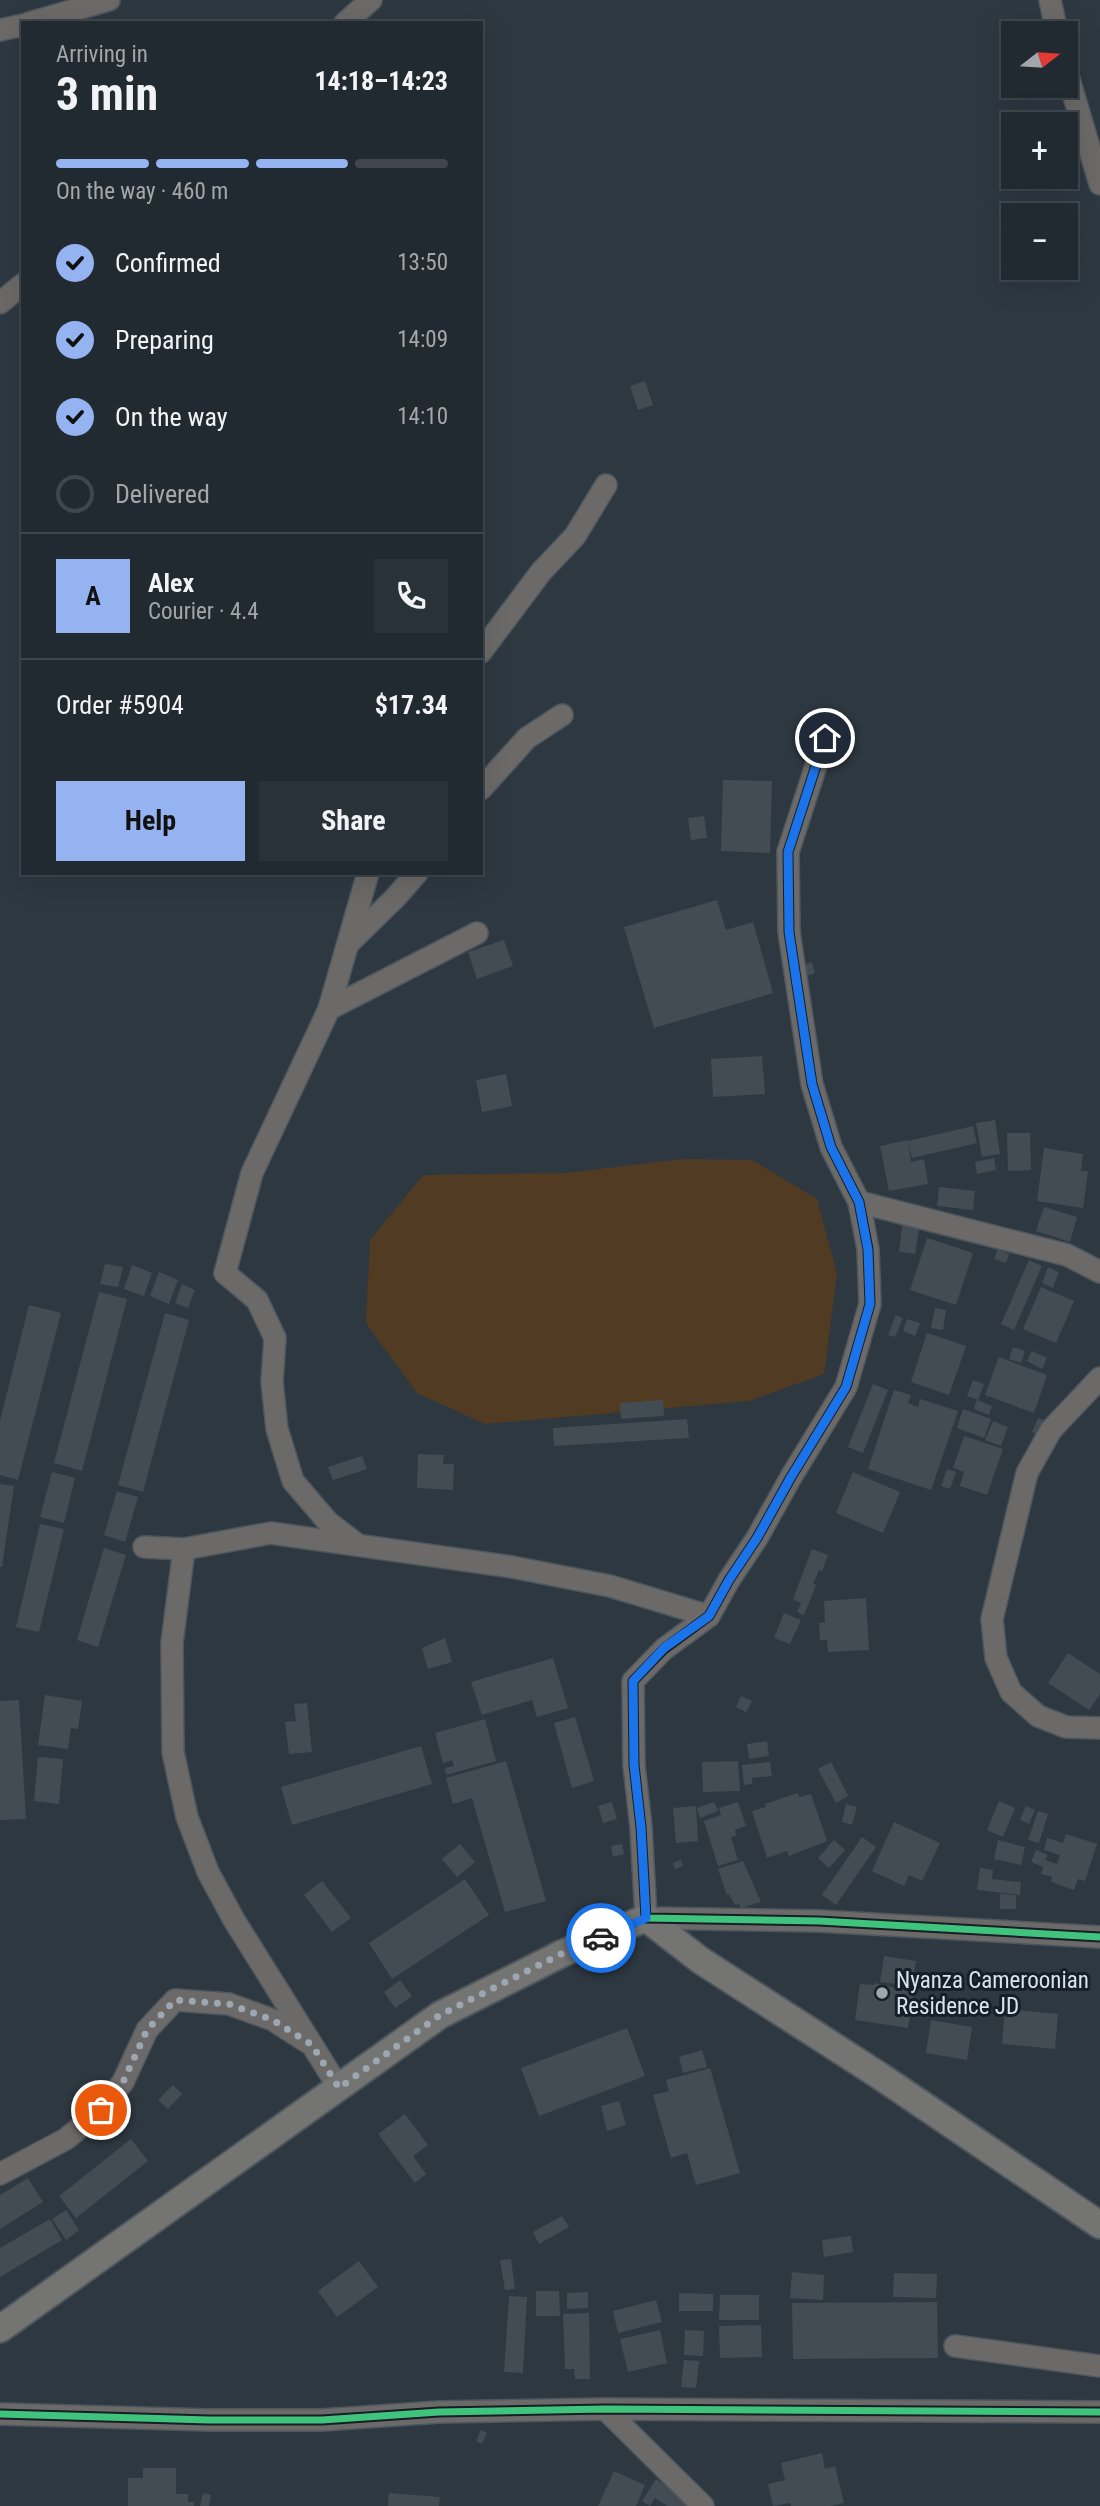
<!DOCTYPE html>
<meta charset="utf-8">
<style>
body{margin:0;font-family:"Roboto Condensed",sans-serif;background:#2a3239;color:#f1f3f6;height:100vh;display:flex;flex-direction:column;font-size:26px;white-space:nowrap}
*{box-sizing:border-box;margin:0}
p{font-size:23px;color:#a2a7ab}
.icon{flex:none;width:38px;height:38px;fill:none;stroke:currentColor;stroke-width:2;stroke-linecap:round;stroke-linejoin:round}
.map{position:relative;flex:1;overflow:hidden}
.drawer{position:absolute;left:21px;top:21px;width:462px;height:854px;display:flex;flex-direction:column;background:#222a31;border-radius:0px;box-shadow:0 7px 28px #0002,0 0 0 2px #3f464d}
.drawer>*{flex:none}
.needle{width:46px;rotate:73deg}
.tools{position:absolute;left:1001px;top:21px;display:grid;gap:14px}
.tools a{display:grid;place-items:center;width:77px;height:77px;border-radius:0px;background:#222a31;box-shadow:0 7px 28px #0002,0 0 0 2px #3f464d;font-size:35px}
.pin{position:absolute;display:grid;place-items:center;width:60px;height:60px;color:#fff;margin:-30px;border:4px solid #fff;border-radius:50%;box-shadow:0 2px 7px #0007}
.courier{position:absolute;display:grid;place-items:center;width:70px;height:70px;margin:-35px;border:5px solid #1a73e8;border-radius:50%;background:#fff;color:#222;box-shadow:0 2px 9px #0007}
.headline em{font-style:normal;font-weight:700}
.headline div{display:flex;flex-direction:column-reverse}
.headline{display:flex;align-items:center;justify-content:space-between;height:119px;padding:0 35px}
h1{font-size:46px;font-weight:700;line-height:52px}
.bar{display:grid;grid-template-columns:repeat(4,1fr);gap:10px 7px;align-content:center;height:84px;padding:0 35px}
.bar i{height:9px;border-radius:5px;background:#3f464d}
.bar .current{background:#95b2f1}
.bar p{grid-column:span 4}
.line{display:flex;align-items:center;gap:18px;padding:0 35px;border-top:2px solid #3f464d}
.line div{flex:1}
.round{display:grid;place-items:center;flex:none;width:74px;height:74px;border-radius:0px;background:#2a3239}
ol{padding:0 35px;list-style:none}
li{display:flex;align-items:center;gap:21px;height:77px}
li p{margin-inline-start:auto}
li .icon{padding:7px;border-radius:50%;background:#95b2f1;color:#111;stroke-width:4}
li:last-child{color:#a2a7ab}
li i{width:38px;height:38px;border:4px solid #3f464d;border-radius:50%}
.action{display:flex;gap:14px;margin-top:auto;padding:14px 35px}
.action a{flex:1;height:80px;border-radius:0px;background:#95b2f1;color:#111;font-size:28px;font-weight:700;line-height:80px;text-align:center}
.action a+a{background:#2a3239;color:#f1f3f6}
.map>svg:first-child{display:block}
.green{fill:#513b23}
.building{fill:#434c53}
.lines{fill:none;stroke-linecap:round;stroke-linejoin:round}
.minor-casing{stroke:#4e575e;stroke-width:24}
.major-casing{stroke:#4e575e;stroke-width:30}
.minor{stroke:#6b6a69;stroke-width:21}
.major{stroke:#747473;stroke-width:26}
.cycleway-casing{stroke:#161e26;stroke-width:11}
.cycleway{stroke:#40c37c;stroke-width:7}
.done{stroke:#9ca7b1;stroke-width:7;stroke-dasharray:0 12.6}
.route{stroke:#1a73e8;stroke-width:9}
.poi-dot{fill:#9ca7b1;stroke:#161e26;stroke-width:2.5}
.labels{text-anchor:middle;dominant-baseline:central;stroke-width:6;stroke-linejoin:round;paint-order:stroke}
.poi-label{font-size:23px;fill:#d8e3ee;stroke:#161e26;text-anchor:start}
</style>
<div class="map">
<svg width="1100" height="2506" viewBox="0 0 1100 2506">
<rect width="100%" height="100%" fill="#2e3841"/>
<!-- green -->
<path class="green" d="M683,1159l69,1 65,39 20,75 -13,100 -75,27 -264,23 -68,-31 -51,-70 4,-83 53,-65 142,-2z"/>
<!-- building -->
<g class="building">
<path d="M645,381l8,24 -15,5 -8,-24z"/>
<path d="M723,780l49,1 -2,72 -49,-2z"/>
<path d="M704,816l3,22 -16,2 -3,-22z"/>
<path d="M717,900l9,30 27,-8 20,71 -119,35 -30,-101z"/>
<path d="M504,940l9,26 -36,13 -9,-27z"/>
<path d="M812,962l3,11 -8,3 -3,-11z"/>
<path d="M762,1056l3,38 -52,3 -2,-38z"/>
<path d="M506,1074l6,32 -30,6 -6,-32z"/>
<path d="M995,1120l5,34 -18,3 -6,-34z"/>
<path d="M973,1126l4,17 -65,15 -4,-17z"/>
<path d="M1007,1133h23l1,37 -23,1z"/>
<path d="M908,1140l3,22 13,-3 4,25 -39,7 -9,-45z"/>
<path d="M1044,1148l39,6 -2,17h7l-5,37 -46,-7z"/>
<path d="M994,1158l2,12 -19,4 -2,-12z"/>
<path d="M939,1187l36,4 -2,19 -36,-4z"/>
<path d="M1044,1207l33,10 -7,25 -34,-11z"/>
<path d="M903,1220l17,2 -5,32 -16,-2z"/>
<path d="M927,1238l46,15 -17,52 -46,-15z"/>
<path d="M998,1249l11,5 -3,9 -12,-4z"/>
<path d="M1029,1260l13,6 -28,64 -13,-6z"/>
<path d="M105,1264l18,3 -5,20 -18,-3z"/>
<path d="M132,1265l20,8 -8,23 -20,-7z"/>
<path d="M1048,1267l11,5 -6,16 -11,-5z"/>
<path d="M159,1272l19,8 -9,24 -19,-8z"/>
<path d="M182,1284l13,6 -7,18 -13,-5z"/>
<path d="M1041,1287l33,14 -18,42 -33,-14z"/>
<path d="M99,1292l28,7 -45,172 -28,-8z"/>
<path d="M29,1305l32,8 -43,167 -18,-5v-54z"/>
<path d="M935,1308l11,2 -3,20 -12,-2z"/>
<path d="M165,1313l24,7 -46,172 -25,-7z"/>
<path d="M896,1315l7,3 -8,19 -7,-2z"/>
<path d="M907,1319l13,4 -5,13 -12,-5z"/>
<path d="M927,1333l39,13 -17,49 -38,-13z"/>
<path d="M1013,1347l12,4 -4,12 -12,-4z"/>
<path d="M1032,1351l15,7 -5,11 -15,-8z"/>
<path d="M999,1357l48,18 -13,38 -49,-18z"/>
<path d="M973,1380l11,4 -6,16 -11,-4z"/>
<path d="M873,1384l15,6 -25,63 -15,-6z"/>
<path d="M894,1390l17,5 -3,8 10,4 2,-8 38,12 -27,79 -63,-21z"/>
<path d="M663,1400l1,16 -43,3 -1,-16z"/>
<path d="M977,1400l15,6 -3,9 -15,-6z"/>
<path d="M963,1409l28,10 -7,19 -27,-10z"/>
<path d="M1038,1418l9,3 -7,15 -8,-4z"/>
<path d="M687,1419l2,19 -135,8 -1,-18z"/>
<path d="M993,1421l15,6 -7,19 -16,-6z"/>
<path d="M964,1436l39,13 -16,46 -27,-9 4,-14 -11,-4z"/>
<path d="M418,1454l26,1 -1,9h11l-1,26 -36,-2z"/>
<path d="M362,1456l5,13 -34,11 -5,-13z"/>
<path d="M947,1469l9,3 -6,17 -9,-3z"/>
<path d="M52,1472l23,6 -11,45 -24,-6z"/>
<path d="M853,1472l47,20 -17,41 -47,-20z"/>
<path d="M0,1484l14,2 -12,81h-2z"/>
<path d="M117,1491l21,6 -13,45 -21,-7z"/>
<path d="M40,1524l24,5 -25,103 -23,-5z"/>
<path d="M104,1548l22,7 -28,92 -21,-7z"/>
<path d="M812,1549l16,6 -6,16 -3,-1 -6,14 3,1 -12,30 -7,-3 4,-9 -8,-4z"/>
<path d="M866,1598l3,52 -41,2 -1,-12h-7l-1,-17 6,-1 -1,-21z"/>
<path d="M784,1613l17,7 -11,24 -16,-6z"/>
<path d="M445,1638l7,24 -24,7 -6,-21z"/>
<path d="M1068,1653l32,21v20l-11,16 -41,-27z"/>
<path d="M553,1658l15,50 -31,9 -5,-17 -50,15 -11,-33z"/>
<path d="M45,1695l37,6 -4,28 -7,-1 -3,21 -30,-4z"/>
<path d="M741,1696l11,5 -6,11 -10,-5z"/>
<path d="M19,1700l7,119 -26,1v-119z"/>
<path d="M307,1703l5,49 -23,2 -4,-32 11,-1 -2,-17z"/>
<path d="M575,1717l19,64 -22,7 -18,-65z"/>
<path d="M485,1719l11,42 -50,14 -1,-7 9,-2 -2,-6 -9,3 -8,-30z"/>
<path d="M767,1741l2,15 -20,3 -2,-15z"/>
<path d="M421,1746l11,38 -140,41 -11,-38z"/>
<path d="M38,1757l25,2 -4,45 -25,-3z"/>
<path d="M506,1761l40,140 -41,11 -33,-114 -19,6 -7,-26z"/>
<path d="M738,1761l2,30 -37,1 -1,-30z"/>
<path d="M770,1762l2,14 -20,2v6l-8,1 -2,-20z"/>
<path d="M831,1762l17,34 -12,7 -18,-34z"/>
<path d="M798,1793l1,4 12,-3 16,47 -38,15 -2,-5 -20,7 -15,-47 14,-4 -1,-3z"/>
<path d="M999,1801l16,7 -12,29 -16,-7z"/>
<path d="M612,1802l5,17 -14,4 -5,-17z"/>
<path d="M714,1802l4,9 -18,7 -3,-10z"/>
<path d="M738,1802l8,24 -11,4 1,6 -5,1 7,23 -20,6 -14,-45 17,-6 -2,-7z"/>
<path d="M846,1804l11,3 -5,18 -10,-3z"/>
<path d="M696,1806l2,35 -22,2 -3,-35z"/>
<path d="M1026,1806l9,4 -6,14 -9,-4z"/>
<path d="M1038,1811l10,3 -9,29 -11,-3z"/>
<path d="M894,1822l46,21 -18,38 -13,-6 -5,11 -32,-15z"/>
<path d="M1066,1834l31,10 -12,37 -7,-2 -4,11 -23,-8 1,-5 -11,-3 2,-7 -12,-5 5,-12 12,5 -3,5 12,4 3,-9 -16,-5 3,-12 16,5z"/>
<path d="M862,1837l14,10 -40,58 -14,-10z"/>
<path d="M834,1840l11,10 -16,18 -11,-10z"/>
<path d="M998,1840l27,7 -4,18 -27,-6z"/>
<path d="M460,1844l15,18 -18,15 -15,-18z"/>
<path d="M622,1844l2,10 -11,3 -2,-11z"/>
<path d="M681,1860l2,6 -8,3 -2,-6z"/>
<path d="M743,1861l18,41 -20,6 -2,-4 -4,1 -6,-11 -2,1 -9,-26z"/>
<path d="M980,1868l13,2 -1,9 29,3 -1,13 -43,-5z"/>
<path d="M465,1879l24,36 -97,64 -23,-36z"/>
<path d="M322,1881l29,37 -19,14 -28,-37z"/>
<path d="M1000,1894l16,1v14h-16z"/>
<path d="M884,1956l32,5 -4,25 -32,-4z"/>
<path d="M400,1980l12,16 -17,12 -11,-16z"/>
<path d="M874,1983l30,7v-3l10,2 -6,39 -53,-8 5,-36 14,1z"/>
<path d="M1005,2009l53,5 -3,35 -53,-5z"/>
<path d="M931,2020l41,7 -5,33 -41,-7z"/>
<path d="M627,2028l18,48 -106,40 -18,-48z"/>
<path d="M702,2050l5,17 -24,6 -4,-16z"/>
<path d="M710,2068l30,105 -44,12 -9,-32 -16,5 -18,-63 16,-4 -3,-11z"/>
<path d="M173,2085l9,9 -14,15 -10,-9z"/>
<path d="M619,2101l7,24 -19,6 -6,-25z"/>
<path d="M405,2114l23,31 -15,11 13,18 -11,9 -37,-49z"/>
<path d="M131,2139l17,22 -72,57 -17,-22z"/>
<path d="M28,2178l15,24 -43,27v-34z"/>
<path d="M66,2210l13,20 -13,10 -14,-21z"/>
<path d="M562,2216l7,11 -30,17 -6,-12z"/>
<path d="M50,2219l12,21 -62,37v-29z"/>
<path d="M851,2236l2,16 -29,5 -2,-17z"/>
<path d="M511,2259l4,30 -10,1 -5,-30z"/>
<path d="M359,2261l19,26 -41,30 -19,-26z"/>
<path d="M792,2272l32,3 -1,25 -33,-2z"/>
<path d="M894,2273l43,1 -1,24 -43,-1z"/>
<path d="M536,2291h23l1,25h-24z"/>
<path d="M588,2292v16l-21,1v-16z"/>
<path d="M679,2293l34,1v17h-34z"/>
<path d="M720,2295h39v25h-40z"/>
<path d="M509,2296l18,1 -4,76 -19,-1z"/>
<path d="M656,2300l6,22 -44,11 -5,-22z"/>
<path d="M937,2302l1,56 -145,1 -1,-56z"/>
<path d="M589,2313l1,66h-15l-1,-10h-9l-2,-55z"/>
<path d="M761,2325l1,32 -42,1 -1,-32z"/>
<path d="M660,2330l7,33 -39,9 -8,-33z"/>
<path d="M685,2330l19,1 -1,25 -19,-1z"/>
<path d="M684,2360l15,1 -3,27 -15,-1z"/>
<path d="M481,2430l6,3 -5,11 -6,-3z"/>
<path d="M822,2453l3,16 10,-3 9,37 -13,3h-40l-1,-3 -17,3 -5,-22 17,-4 -4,-17z"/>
<path d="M143,2468h33v26h12v8h6v4h-66v-28h15z"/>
<path d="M614,2471l31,14 -9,21h-38z"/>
<path d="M656,2479l40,27h-29l-12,-8 -5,8 -8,-5z"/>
<path d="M203,2493l8,2 -2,11h-9z"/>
<path d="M389,2493l51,4 -1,9h-51z"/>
</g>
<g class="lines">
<!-- minor casing -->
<g class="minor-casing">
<g id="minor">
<path d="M1050,0l7,33"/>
<path d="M29,23l80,-23"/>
<path d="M345,23l26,-23"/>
<path d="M0,30l23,-5"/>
<path d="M1066,69l34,115"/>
<path d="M0,303l23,-19"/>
<path d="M481,652l60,-80 34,-36 31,-51"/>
<path d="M825,738l-37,114 1,80 23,152 19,63 28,55 9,47 2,55 -24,83 -55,90 -34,61 -28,42 -20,36 -45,33 -31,32 1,84 7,62 5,91 173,3 281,16"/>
<path d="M481,789l46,-51 35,-23"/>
<path d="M350,942l45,-44 22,-25"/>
<path d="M329,1009l39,-136"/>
<path d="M859,1202l208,53 33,17"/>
<path d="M1100,1378l-49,52 -24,43 -35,146 4,39 15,34 27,24 28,11 34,1"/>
<path d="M358,1545l-30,-23 -35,-41 -16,-52 -5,-47 3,-44 -18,-38 -32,-27 27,-100 77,-164 148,-76"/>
<path d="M144,1547l40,2 87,-16 241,34 98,19 99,30"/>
<path d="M184,1549l-12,94 1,109 14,65 21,55 26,48 105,168"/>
<path d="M0,2174l66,-35 35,-29 22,-28 24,-52 28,-30 54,4 44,16 34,22"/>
<path d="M955,2346l145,20"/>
<path d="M605,2409l98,97"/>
<path d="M0,2414l209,6h113l117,-8 166,-3 495,3"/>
</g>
</g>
<!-- major casing -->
<g class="major-casing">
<path id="major" d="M0,2329l440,-314 121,-61 85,-36 54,42 180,116 220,149"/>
</g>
<!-- minor -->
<use href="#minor" class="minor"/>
<!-- major -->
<use href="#major" class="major"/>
<!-- cycleway casing -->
<g class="cycleway-casing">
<g id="cycleway">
<path d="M825,738l-37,114 1,80 23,152 19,63 28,55 9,47 2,55 -24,83 -55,90 -34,61 -28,42 -20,36 -45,33 -31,32 1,84 7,62 5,91 173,3 281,16"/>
<path d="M0,2414l209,6h113l117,-8 166,-3 495,3"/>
</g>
</g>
<!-- cycleway -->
<use href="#cycleway" class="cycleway"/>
</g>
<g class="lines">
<!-- done -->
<path class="done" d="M101,2110l22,-28 24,-52 28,-30 54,4 44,16 39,25 27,43 101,-73 121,-61 40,-16"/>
<!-- route -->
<path class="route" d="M601,1938l45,-20 -5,-91 -7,-62 -1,-84 31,-33 45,-32 20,-36 28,-42 34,-61 55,-90 24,-83 -2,-54 -9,-48 -28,-55 -19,-63 -23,-152 -1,-80 37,-114"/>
</g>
<!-- markers -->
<circle class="poi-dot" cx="882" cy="1993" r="7"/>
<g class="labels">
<!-- poi labels -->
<g class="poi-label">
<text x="896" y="1980">Nyanza Cameroonian<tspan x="896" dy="26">Residence JD</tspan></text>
</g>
</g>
</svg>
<div class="tools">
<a><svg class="needle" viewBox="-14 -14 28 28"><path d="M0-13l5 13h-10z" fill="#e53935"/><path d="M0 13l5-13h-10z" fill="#a2a7ab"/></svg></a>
<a>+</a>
<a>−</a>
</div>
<div class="pin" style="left:101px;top:2110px;background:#ea580c"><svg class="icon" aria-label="bag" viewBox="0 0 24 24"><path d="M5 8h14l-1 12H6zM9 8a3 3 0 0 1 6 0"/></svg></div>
<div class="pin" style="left:825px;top:738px;background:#1f2937"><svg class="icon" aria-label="home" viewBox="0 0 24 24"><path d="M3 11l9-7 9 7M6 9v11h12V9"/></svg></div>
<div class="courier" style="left:601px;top:1938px"><svg class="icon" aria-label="car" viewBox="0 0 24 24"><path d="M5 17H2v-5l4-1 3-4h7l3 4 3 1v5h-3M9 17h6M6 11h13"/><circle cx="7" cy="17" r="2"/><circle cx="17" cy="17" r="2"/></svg></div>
<section class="drawer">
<div class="headline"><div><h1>3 min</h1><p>Arriving in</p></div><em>14:18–14:23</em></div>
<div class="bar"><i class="current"></i><i class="current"></i><i class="current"></i><i></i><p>On the way · 460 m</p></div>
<ol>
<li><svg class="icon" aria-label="check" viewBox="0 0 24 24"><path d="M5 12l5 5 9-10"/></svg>Confirmed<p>13:50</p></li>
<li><svg class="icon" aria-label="check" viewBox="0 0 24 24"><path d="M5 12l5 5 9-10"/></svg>Preparing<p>14:09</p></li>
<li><svg class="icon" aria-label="check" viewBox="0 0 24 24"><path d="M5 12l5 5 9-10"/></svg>On the way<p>14:10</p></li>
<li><i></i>Delivered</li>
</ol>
<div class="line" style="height:126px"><b class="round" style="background:#95b2f1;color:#111">A</b><div><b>Alex</b><p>Courier · 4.4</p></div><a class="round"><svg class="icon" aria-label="phone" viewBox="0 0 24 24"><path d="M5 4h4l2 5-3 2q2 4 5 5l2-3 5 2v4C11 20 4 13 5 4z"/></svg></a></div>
<div class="line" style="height:91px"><div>Order #5904</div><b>$17.34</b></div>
<div class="action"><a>Help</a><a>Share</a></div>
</section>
</div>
